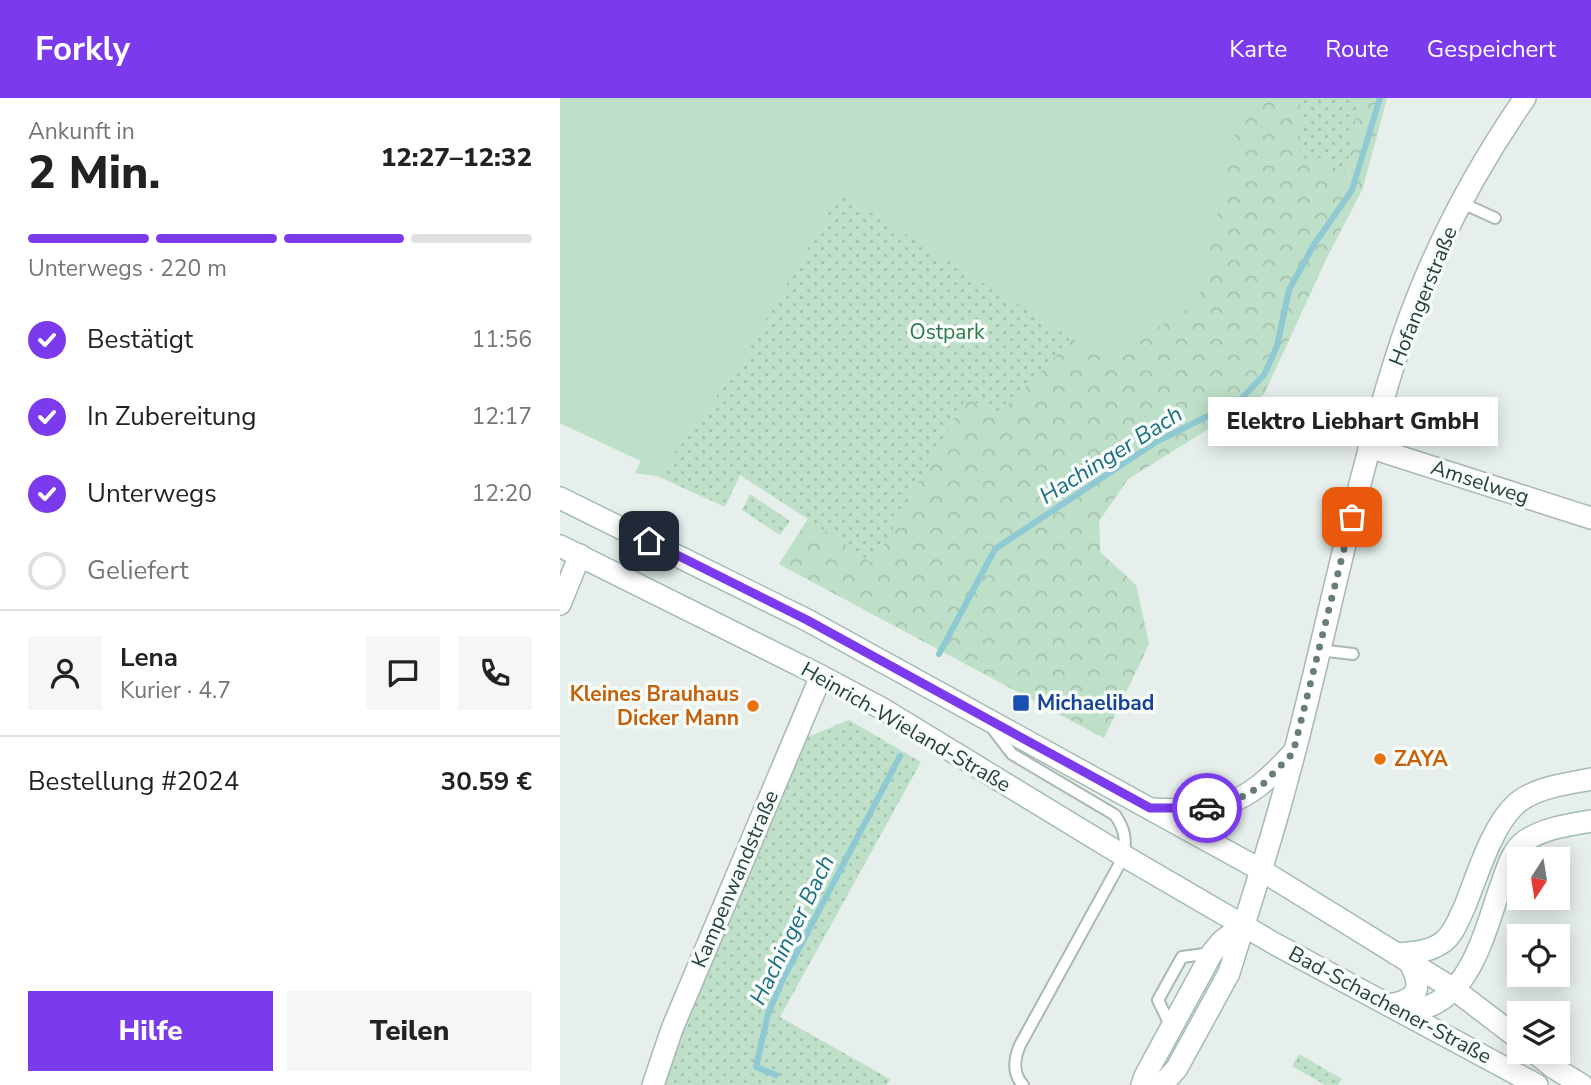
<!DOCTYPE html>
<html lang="de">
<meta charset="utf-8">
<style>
body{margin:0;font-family:"Nunito Sans",sans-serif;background:#f6f6f6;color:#222;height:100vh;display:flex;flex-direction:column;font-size:26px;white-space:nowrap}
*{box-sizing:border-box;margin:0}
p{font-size:23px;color:#767676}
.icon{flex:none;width:38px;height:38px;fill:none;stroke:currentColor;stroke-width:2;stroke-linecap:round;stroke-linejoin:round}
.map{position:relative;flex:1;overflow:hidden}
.drawer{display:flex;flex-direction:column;background:#fff;width:560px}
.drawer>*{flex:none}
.needle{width:46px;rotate:192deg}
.tools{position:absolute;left:947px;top:749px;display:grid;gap:14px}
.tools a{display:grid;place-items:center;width:63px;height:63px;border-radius:0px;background:#fff;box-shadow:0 4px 18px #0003;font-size:35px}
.pin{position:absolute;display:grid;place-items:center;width:60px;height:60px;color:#fff;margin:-30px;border-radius:14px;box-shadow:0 4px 10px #0006}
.courier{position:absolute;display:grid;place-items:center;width:70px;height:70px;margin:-35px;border:5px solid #7c3aed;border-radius:50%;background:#fff;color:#222;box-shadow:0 2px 9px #0007}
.bubble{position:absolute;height:49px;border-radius:0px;background:#fff;box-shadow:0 4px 18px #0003;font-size:23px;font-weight:800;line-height:49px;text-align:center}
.overview em{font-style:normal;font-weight:800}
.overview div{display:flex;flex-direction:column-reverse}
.overview{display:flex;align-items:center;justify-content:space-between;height:119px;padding:0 28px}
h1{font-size:46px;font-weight:800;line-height:52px}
.bar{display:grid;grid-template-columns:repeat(4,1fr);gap:10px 7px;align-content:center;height:84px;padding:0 28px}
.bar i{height:9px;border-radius:5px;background:#e0e0e0}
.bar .on{background:#7c3aed}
.bar p{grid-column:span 4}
.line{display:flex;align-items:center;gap:18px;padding:0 28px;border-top:2px solid #e0e0e0}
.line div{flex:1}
.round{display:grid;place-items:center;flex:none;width:74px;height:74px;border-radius:0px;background:#f6f6f6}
ol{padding:0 28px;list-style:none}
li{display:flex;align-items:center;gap:21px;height:77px}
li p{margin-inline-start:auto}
li .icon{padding:7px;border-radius:50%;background:#7c3aed;color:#fff;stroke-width:4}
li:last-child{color:#767676}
li i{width:38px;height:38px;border:4px solid #e0e0e0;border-radius:50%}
.primary-button{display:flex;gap:14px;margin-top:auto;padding:14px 28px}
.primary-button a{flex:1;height:80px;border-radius:0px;background:#7c3aed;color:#fff;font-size:28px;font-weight:800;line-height:80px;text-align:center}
.primary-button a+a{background:#f6f6f6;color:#222}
header{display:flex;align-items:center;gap:42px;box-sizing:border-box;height:98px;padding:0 35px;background:#7c3aed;color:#fff}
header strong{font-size:33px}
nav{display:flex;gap:38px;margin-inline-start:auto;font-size:24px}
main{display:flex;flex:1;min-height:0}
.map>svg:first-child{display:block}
.grass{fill:url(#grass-dots)}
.forest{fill:url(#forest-crowns)}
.pitch{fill:#bfe0c8}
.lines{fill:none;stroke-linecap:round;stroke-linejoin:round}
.stream{stroke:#8ec9d4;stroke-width:6}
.lane-casing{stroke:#a8b8b2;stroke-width:14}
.street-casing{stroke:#a8b8b2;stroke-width:24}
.secondary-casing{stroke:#a4bbb3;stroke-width:24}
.lane{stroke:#fff;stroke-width:10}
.street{stroke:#fff;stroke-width:21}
.secondary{stroke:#fff;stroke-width:21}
.done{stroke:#687f78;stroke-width:7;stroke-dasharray:0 12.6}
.route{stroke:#7c3aed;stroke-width:9}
.transit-dot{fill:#1a4fb4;stroke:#f7fbf9;stroke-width:2.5}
.food-dot{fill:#e8710a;stroke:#f7fbf9;stroke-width:2.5}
.labels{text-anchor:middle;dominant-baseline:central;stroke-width:7;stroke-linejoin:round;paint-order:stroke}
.street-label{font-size:21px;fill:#24423a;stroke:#f7fbf9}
.park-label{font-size:21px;fill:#2d7a4b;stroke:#f7fbf9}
.food-label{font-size:21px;font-weight:bold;fill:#c56008;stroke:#f7fbf9;text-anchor:end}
.transit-label{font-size:21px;font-weight:bold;fill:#164399;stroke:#f7fbf9;text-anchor:start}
.water-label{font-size:23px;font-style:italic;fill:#1c6f80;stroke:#f7fbf9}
</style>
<header>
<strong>Forkly</strong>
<nav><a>Karte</a><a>Route</a><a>Gespeichert</a></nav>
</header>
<main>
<section class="drawer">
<div class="overview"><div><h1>2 Min.</h1><p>Ankunft in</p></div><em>12:27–12:32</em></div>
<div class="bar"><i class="on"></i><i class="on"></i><i class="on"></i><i></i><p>Unterwegs · 220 m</p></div>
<ol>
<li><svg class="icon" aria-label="check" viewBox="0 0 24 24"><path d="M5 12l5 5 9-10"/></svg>Bestätigt<p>11:56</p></li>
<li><svg class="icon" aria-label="check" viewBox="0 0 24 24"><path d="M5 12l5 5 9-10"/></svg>In Zubereitung<p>12:17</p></li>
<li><svg class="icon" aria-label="check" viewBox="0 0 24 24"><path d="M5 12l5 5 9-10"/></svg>Unterwegs<p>12:20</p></li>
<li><i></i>Geliefert</li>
</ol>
<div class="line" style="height:126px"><a class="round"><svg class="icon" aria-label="person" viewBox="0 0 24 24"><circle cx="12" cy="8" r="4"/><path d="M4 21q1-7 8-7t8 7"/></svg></a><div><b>Lena</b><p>Kurier · 4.7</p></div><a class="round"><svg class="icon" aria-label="chat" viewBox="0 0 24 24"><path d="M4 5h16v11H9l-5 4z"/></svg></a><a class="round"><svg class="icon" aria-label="phone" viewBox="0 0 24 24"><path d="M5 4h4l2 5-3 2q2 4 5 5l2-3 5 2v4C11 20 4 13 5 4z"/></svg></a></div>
<div class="line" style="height:91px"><div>Bestellung #2024</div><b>30.59 €</b></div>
<div class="primary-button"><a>Hilfe</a><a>Teilen</a></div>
</section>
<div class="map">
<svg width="1031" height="987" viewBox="0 0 1031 987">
<defs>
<pattern id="grass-dots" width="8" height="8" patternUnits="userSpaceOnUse" patternTransform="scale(1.75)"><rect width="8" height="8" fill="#bfe0c8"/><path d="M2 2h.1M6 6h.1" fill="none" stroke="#a4c1ad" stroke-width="1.8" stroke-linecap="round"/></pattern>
<pattern id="forest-crowns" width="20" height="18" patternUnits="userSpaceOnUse" patternTransform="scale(1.75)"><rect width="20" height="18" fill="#bfe0c8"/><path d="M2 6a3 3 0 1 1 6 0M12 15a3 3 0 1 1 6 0" fill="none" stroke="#a4c1ad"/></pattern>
</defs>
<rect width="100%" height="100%" fill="#e6efeb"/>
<!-- grass -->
<g class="grass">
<path d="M0,0h827l-25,92 -35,67 -63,137 -136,85 -29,42 1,31 36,33 13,59 -45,94 -325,-174 29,-45 -68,-44 -15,32 -68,-31 -22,-3 6,-12 -81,-38z"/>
<path d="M190,396l40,27 -10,14 -38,-25z"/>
<path d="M289,622l72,42 -141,255 110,62 -3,6h-223l8,-33 133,-314z"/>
<path d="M739,956l43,25 -4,6h-13l-33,-19z"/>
</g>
<!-- forest -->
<path class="forest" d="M664,0h75l2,26 -2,34h23l21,15 7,-19 9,-56h28l-25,92 -35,67 -63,137 -136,85 -29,42 1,31 36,33 13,59 -45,94 -325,-174 29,-45 65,45 93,-166 34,15 68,-69 22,-27z"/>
<!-- pitch -->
<path class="pitch" d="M0,0h683l-45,203 -90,60 -268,-168 -99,170 -84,113 -22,-3 6,-12 -81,-38z"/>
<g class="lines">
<!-- stream -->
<g class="stream">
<path d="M379,556l56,-105 161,-107 84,-42 24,-25 13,-29 12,-56 24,-44 39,-56 28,-92"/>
<path d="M216,977l-20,-8 12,-53 16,-37 116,-221"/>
</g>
<!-- lane casing -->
<g class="lane-casing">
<g id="lane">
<path d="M902,105l33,15"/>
<path d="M759,552l34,4"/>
<path d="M432,630l20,26 103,61c10,14 11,24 9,41l-104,189c-6,14 -8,28 3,40"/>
<path d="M611,929l-13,-27 24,-43 30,-4"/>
</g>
</g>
<!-- street casing -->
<g class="street-casing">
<g id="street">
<path d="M809,349l222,71"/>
<path d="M0,506l20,-49"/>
<path d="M590,711c70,3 94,-2 142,-55"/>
<path d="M701,772c56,-177 84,-361 143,-537 29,-83 71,-163 121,-235"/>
<path d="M93,987l19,-56 149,-353"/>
</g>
</g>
<!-- secondary casing -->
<g class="secondary-casing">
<g id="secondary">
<path d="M0,400l247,122 454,250 194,120 64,49"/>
<path d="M0,448l261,130 60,32 243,148 151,88 262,141"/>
<path d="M836,856c16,-1 34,-2 47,-12 11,-8 16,-24 22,-36 12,-30 27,-80 50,-101 19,-18 52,-21 76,-26"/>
<path d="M828,907c29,-5 36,-15 22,-42"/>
<path d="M835,909c7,1 15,4 21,3 56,-10 69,-82 86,-127 5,-14 10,-33 23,-42 19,-13 44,-16 66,-20"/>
<path d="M974,954l20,16 28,17"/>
<path d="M582,987l3,-9 67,-123 10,-12 21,-16"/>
<path d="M602,987l15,-17 52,-95 32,-103"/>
</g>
</g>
<!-- lane -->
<use href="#lane" class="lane"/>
<!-- street -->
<use href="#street" class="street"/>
<!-- secondary -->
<use href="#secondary" class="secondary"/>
</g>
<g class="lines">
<!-- done -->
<path class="done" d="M647,710l24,-5 30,-17 32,-33 59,-236"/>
<!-- route -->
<path class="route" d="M89,443l158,79 343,188h57"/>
</g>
<!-- markers -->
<rect class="transit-dot" x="452" y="596" width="18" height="18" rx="3.5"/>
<g class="food-dot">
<circle cx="193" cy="608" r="7"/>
<circle cx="820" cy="661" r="7"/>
</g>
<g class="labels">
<!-- street labels -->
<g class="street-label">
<text transform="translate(863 198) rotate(-68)">Hofangerstraße</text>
<text transform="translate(920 384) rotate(18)">Amselweg</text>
<text transform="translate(346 629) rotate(30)">Heinrich-Wieland-Straße</text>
<text transform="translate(175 781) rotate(-67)">Kampenwandstraße</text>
<text transform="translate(830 907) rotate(28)">Bad-Schachener-Straße</text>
</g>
<!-- park labels -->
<g class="park-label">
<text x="387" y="234">Ostpark</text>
</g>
<!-- food labels -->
<g class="food-label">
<text x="179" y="596">Kleines Brauhaus<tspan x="179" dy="24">Dicker Mann</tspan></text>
<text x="834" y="661" text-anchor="start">ZAYA</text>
</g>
<!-- transit labels -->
<g class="transit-label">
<text x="477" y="605">Michaelibad</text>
</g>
<!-- water labels -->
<g class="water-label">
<text transform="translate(551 357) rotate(-32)">Hachinger Bach</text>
<text transform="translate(232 832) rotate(-64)">Hachinger Bach</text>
</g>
</g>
</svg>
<div class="tools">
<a><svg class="needle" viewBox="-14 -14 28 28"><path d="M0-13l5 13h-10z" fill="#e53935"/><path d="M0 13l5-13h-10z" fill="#767676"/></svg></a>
<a><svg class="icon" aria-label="locate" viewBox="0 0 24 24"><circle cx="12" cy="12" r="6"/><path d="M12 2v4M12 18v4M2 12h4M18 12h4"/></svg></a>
<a><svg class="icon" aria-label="layers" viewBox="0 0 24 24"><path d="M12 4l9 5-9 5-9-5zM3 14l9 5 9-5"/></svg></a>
</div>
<div class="pin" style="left:792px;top:419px;background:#ea580c"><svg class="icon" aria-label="bag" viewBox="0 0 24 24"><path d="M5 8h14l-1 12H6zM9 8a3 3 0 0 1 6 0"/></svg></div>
<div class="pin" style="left:89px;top:443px;background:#1f2937"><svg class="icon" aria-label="home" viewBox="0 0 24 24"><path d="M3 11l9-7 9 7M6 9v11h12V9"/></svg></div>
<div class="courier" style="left:647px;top:710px"><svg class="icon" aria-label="car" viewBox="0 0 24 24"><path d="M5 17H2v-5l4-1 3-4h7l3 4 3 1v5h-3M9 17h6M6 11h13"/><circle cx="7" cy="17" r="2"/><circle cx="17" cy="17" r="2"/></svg></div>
<div class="bubble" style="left:648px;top:299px;width:290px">Elektro Liebhart GmbH</div>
</div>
</main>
